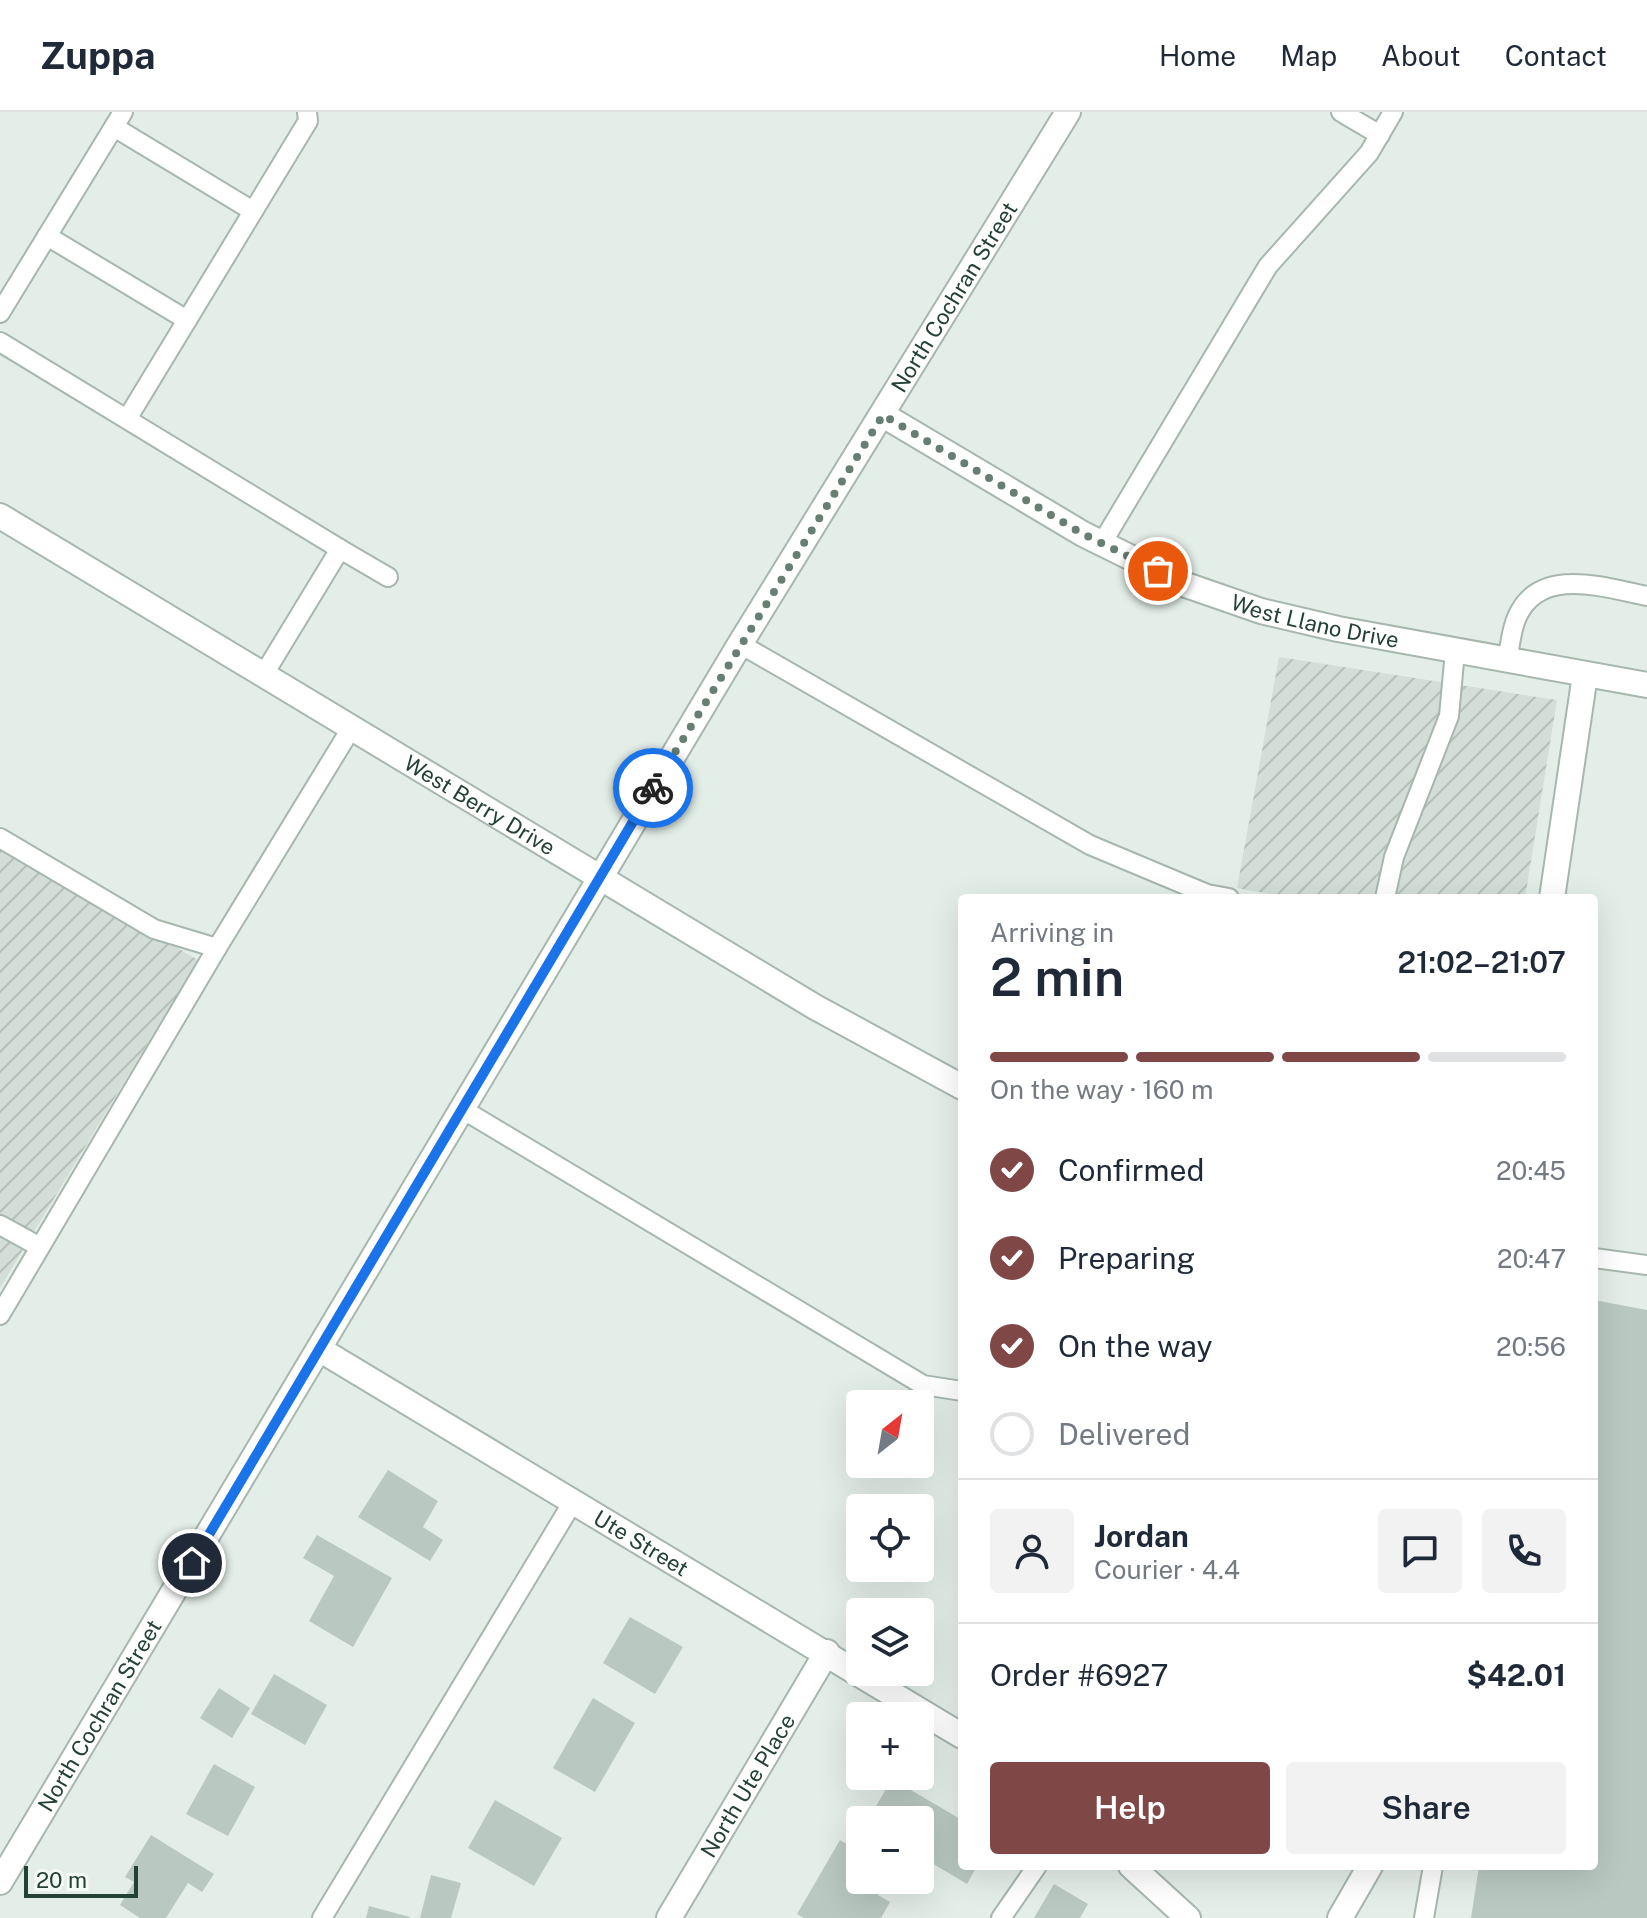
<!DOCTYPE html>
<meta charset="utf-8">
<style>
body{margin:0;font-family:"Public Sans",sans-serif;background:#f2f2f3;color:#1f2937;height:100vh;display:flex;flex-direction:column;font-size:30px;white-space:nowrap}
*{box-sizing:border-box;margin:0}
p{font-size:26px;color:#747a83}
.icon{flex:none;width:44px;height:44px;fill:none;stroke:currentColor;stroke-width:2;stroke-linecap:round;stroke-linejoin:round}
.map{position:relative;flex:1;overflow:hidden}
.side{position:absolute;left:958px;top:782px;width:640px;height:976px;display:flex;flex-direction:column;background:#fff;border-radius:8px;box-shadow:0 8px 32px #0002}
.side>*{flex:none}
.needle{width:52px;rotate:31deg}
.buttons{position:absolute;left:846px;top:1278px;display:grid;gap:16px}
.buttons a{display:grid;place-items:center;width:88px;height:88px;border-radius:8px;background:#fff;box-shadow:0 8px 32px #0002;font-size:40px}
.scale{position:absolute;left:24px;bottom:20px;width:114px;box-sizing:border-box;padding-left:8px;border:4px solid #234134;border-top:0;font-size:22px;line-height:28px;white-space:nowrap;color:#234134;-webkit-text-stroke:6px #f5faf7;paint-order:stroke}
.pin{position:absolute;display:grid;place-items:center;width:68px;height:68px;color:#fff;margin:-34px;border:4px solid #fff;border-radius:50%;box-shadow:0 2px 8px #0007}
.courier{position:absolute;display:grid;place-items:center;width:80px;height:80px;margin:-40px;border:6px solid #1a73e8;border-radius:50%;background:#fff;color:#222;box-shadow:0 2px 10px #0007}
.head em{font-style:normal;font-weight:600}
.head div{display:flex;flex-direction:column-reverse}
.head{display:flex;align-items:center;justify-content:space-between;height:136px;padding:0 32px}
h1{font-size:52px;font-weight:600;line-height:60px}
.bar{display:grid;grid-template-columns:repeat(4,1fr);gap:12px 8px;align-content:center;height:96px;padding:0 32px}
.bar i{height:10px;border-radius:6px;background:#e0e1e3}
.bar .selected{background:#804747}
.bar p{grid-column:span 4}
.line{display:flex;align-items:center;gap:20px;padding:0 32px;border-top:2px solid #e0e1e3}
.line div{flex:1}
.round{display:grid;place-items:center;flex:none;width:84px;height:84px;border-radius:8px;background:#f2f2f3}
ol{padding:0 32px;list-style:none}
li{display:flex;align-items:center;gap:24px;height:88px}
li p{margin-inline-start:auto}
li .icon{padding:8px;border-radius:50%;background:#804747;color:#fff;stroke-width:4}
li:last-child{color:#747a83}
li i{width:44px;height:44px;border:4px solid #e0e1e3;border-radius:50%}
.cta{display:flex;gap:16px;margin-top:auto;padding:16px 32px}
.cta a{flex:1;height:92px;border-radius:8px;background:#804747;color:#fff;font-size:32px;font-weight:600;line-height:92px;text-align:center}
.cta a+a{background:#f2f2f3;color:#1f2937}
header{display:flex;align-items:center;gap:48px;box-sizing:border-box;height:112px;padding:0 40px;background:#fff;border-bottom:2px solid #e0e1e3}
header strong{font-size:38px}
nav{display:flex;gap:44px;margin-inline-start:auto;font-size:28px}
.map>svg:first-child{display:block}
.industrial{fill:url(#industrial-furrows)}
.building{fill:#b9c9c1}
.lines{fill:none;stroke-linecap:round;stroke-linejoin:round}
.lane-casing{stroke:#a6b7ae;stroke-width:22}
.street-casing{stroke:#a6b7ae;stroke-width:28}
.lane{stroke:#fff;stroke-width:18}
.street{stroke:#fff;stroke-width:24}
.done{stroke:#677e73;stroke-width:8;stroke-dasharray:0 14.4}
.route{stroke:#1a73e8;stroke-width:10}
.labels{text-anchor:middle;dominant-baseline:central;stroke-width:6;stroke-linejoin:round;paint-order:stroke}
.street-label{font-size:22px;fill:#234134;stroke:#f5faf7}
</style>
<header>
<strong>Zuppa</strong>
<nav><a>Home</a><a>Map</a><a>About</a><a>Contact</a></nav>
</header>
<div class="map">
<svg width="1647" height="1806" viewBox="0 0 1647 1806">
<defs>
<pattern id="industrial-furrows" width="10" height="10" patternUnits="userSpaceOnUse" patternTransform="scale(2)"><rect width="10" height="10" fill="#d2ded7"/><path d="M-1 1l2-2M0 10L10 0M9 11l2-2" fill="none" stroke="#b4c0b9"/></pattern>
</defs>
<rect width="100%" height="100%" fill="#e4eee8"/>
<!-- industrial -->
<g class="industrial">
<path d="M1279,545l278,43 -32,198h-235l-53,-10z"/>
<path d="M0,732l198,116 -198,328z"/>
</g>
<!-- building -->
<g class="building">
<path d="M1594,1188l53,10v608h-176l8,-52h115z"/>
<path d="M388,1358l50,31 -15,26 20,13 -13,21 -72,-44z"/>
<path d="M317,1423l75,43 -39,69 -44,-26 25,-45 -31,-18z"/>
<path d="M630,1505l53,30 -28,47 -52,-31z"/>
<path d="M274,1562l53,31 -22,40 -54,-31z"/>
<path d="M219,1576l31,20 -18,30 -32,-20z"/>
<path d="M593,1586l42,25 -40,69 -42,-24z"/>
<path d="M214,1652l41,23 -27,49 -42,-22z"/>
<path d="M892,1667l70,41v46h15l-10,18 -47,-28v-36h-52z"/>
<path d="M495,1688l67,38 -28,48 -66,-38z"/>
<path d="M151,1723l63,39 -12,18 -14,-9 -22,35h-26l-20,-13 14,-23 -9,-5z"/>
<path d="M840,1728l20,12v28h27l-9,15 12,7 -9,16h-77l-7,-4z"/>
<path d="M431,1763l30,8 -10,35h-31z"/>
<path d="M1054,1772l34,20 -8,14h-46z"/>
<path d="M369,1794l41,11v1h-44z"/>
</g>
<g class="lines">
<!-- lane casing -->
<g class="lane-casing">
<g id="lane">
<path d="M1341,0l39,23"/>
<path d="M114,15l139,84"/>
<path d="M47,124l140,84"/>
<path d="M0,201l123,-201"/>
<path d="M0,230l340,207 -76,125"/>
<path d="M127,307l181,-298 -1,-9"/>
<path d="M1102,431l166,-277 101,-113 24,-41"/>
<path d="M340,437l48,28"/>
<path d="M740,532l350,201 117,49 22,4"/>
<path d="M1507,549c3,-14 4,-31 10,-44 23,-52 88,-29 130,-21"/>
<path d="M0,726l154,91 63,19"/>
<path d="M1385,786l9,-41 55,-141 6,-65"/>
<path d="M462,997l461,276 39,6"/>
<path d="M0,1113l40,22"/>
<path d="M1594,1146l53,7"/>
<path d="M0,1203l217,-367 135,-221"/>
<path d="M322,1806l252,-418"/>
<path d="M1001,1806l36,-52"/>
<path d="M1424,1806l9,-52"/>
</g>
</g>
<!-- street casing -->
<g class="street-casing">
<g id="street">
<path id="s1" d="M883,303l200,119 103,51 75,26 77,18 309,56"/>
<path id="s2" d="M0,404l815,491 147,80"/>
<path d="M1552,786l33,-223"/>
<path id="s3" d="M319,1237l643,387"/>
<path d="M1131,1754l57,52"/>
<path id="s4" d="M0,1770l740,-1238 328,-532"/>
<path id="s5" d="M669,1806l158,-266"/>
<path d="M1340,1806l30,-52"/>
</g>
</g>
<!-- lane -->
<use href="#lane" class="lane"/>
<!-- street -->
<use href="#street" class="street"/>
</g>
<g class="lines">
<!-- done -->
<path class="done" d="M653,676l230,-373 200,119 75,37"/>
<!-- route -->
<path class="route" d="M192,1451l461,-775"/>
</g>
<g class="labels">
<!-- street labels -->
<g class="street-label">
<text stroke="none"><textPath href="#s4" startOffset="1850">North Cochran Street</textPath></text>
<text stroke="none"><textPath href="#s1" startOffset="482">West Llano Drive</textPath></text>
<text stroke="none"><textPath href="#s2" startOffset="560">West Berry Drive</textPath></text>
<text stroke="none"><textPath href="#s3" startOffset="376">Ute Street</textPath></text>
<text stroke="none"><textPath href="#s4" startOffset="194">North Cochran Street</textPath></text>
<text stroke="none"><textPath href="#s5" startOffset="154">North Ute Place</textPath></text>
</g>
</g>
</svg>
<div class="buttons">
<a><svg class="needle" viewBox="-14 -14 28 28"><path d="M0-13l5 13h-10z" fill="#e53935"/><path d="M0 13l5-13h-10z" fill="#747a83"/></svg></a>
<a><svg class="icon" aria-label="locate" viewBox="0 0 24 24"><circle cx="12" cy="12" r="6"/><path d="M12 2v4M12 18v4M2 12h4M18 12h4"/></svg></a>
<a><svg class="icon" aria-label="layers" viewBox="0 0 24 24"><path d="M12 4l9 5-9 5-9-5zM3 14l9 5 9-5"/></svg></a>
<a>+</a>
<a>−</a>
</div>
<div class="scale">20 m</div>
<div class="pin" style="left:1158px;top:459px;background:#ea580c"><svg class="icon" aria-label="bag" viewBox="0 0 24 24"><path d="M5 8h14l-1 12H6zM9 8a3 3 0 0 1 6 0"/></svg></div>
<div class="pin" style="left:192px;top:1451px;background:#1f2937"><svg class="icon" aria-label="home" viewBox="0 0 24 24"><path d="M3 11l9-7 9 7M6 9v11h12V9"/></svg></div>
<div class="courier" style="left:653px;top:676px"><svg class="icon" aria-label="bike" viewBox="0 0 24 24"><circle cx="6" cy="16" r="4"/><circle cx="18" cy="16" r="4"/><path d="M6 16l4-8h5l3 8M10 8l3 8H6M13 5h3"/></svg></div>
<section class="side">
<div class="head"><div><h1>2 min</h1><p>Arriving in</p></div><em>21:02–21:07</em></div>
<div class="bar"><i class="selected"></i><i class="selected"></i><i class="selected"></i><i></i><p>On the way · 160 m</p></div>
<ol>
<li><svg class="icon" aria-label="check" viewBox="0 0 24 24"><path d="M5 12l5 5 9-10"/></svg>Confirmed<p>20:45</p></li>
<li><svg class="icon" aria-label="check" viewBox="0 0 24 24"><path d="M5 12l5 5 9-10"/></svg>Preparing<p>20:47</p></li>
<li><svg class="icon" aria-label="check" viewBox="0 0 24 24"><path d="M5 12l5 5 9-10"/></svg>On the way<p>20:56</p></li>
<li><i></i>Delivered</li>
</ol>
<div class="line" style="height:144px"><a class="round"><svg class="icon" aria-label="person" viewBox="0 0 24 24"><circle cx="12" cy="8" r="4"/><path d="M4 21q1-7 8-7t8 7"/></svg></a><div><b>Jordan</b><p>Courier · 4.4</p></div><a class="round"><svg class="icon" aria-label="chat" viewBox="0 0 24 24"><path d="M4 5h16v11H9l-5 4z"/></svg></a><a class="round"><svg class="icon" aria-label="phone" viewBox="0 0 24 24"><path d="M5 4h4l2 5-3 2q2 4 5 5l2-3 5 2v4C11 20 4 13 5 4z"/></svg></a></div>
<div class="line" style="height:104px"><div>Order #6927</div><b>$42.01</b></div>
<div class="cta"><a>Help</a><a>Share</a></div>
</section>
</div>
